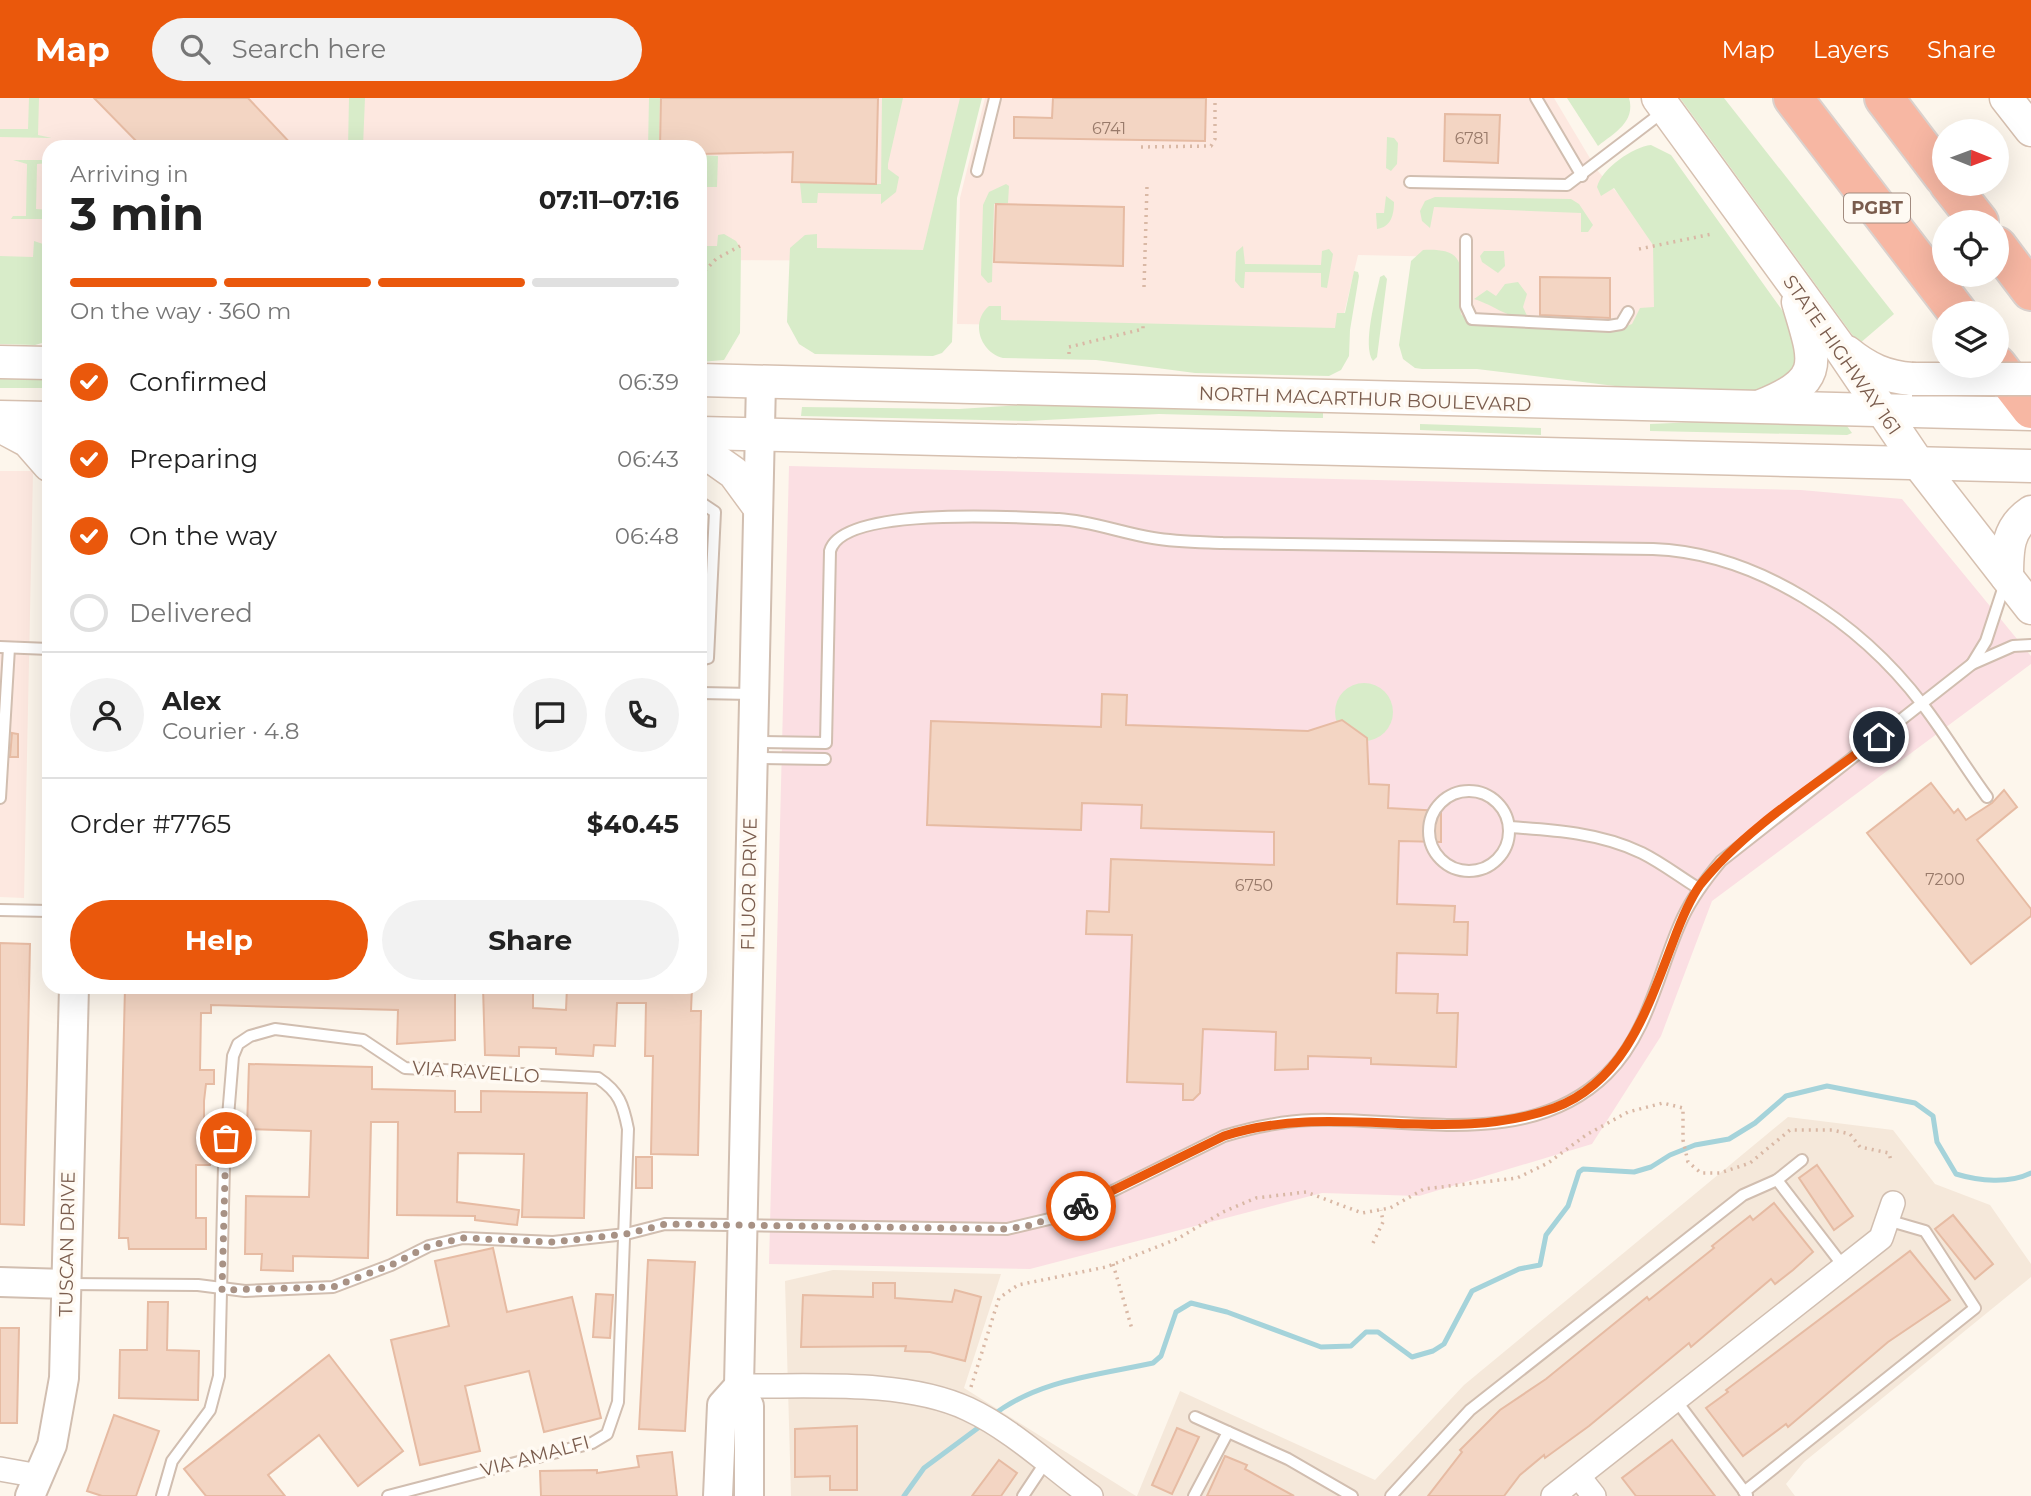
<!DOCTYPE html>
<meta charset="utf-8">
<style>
body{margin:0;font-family:Montserrat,sans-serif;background:#f2f2f2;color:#222;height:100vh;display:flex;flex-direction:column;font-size:26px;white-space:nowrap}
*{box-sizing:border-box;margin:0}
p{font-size:23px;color:#767676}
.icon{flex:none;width:38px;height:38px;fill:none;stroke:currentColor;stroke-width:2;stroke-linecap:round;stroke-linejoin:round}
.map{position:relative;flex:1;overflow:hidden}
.panel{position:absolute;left:42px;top:42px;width:665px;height:854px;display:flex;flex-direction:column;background:#fff;border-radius:21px;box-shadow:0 7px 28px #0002}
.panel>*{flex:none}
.needle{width:46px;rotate:91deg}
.controls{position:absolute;left:1932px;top:21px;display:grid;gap:14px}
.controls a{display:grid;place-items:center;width:77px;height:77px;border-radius:50%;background:#fff;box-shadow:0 7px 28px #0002;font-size:35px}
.pin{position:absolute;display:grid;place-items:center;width:60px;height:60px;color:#fff;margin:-30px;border:4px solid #fff;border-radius:50%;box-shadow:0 2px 7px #0007}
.courier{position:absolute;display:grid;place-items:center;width:70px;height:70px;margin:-35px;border:5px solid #ea580c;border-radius:50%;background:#fff;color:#222;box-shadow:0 2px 9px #0007}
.head em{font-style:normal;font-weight:700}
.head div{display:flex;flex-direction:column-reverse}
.head{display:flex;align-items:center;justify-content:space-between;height:119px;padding:0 28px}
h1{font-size:46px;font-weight:700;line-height:52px}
.bar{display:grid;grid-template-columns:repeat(4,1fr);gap:10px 7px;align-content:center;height:84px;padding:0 28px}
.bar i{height:9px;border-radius:5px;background:#e0e0e0}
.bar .on{background:#ea580c}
.bar p{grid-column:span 4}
.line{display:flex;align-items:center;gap:18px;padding:0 28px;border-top:2px solid #e0e0e0}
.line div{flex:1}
.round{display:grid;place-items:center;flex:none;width:74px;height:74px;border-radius:37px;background:#f2f2f2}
ol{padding:0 28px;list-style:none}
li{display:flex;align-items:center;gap:21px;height:77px}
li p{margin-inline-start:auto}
li .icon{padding:7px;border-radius:50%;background:#ea580c;color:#fff;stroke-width:4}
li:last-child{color:#767676}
li i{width:38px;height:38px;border:4px solid #e0e0e0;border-radius:50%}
.button{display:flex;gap:14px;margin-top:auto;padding:14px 28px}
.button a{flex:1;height:80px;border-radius:42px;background:#ea580c;color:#fff;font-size:28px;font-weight:700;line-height:80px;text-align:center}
.button a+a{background:#f2f2f2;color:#222}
header{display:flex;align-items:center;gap:42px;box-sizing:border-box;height:98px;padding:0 35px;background:#ea580c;color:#fff}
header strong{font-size:33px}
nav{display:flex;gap:38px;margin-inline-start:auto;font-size:24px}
.search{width:490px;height:63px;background:#f2f2f2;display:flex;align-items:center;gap:18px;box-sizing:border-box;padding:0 24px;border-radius:38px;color:#767676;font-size:26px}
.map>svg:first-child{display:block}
.residential{fill:#f5e8da}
.commercial{fill:#fde8e0}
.medical{fill:#fbdfe3}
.green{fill:#d8ecc9}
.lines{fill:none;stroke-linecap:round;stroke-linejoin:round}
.stream{stroke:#a5d3da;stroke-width:5}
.building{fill:#f3d5c3;stroke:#e6bba3;stroke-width:2}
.service-casing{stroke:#d1beb0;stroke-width:14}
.minor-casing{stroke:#d1beb0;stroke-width:26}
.tertiary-casing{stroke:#d1beb0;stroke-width:32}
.secondary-casing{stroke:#d6c0b0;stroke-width:35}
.motorway-casing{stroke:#dad1cd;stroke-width:42}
.path{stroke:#d9b8a5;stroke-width:3.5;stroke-dasharray:2 5;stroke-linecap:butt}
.service{stroke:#fff;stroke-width:10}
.minor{stroke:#fff;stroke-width:23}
.tertiary{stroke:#fff;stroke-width:28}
.secondary{stroke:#fff;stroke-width:32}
.motorway{stroke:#f7b7a3;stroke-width:38}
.secondary-bridge-casing{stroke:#d6c0b0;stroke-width:35;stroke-linecap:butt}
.secondary-bridge{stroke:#fff;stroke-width:32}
.done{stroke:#a89285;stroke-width:7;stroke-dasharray:0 12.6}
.route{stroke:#ea580c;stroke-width:9}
.labels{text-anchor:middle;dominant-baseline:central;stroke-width:7;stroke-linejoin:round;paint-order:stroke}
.number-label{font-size:16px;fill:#987a6a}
.shield{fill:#fffaf3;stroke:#a28b7f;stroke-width:2}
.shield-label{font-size:18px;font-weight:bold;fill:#7a5c4d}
.street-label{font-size:19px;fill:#7a5c4d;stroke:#fffaf3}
</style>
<header>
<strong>Map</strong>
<div class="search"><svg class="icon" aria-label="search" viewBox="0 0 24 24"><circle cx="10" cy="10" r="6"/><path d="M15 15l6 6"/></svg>Search here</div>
<nav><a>Map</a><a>Layers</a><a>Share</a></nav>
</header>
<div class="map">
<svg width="2031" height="1398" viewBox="0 0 2031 1398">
<rect width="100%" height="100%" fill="#fdf6ec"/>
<!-- residential -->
<g class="residential">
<path d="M1788,1019l105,13 42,54 55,21 41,59v13l-227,185 -18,22 9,12h-658l43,-105 195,89 89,-95z"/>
<path d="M833,1172l168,4 -37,114 172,108h-345l-6,-215z"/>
</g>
<!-- commercial -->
<g class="commercial">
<path d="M0,0h970l-43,163 -227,-1v-113h-651v128h-49z"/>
<path d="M985,0h569l43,72 58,66 -1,91 -194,1 -8,-71 -94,-2 -18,76 -383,-7 3,-126z"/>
<path d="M0,373h33l-9,427 -24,-1z"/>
</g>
<!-- medical -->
<path class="medical" d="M789,368l1012,24 101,9 129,157v8l-319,237 -51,135 -69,108 -173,52 -97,-3 -292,76 -261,-5z"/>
<!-- green -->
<g class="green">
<path d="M29,0h10l-1,37 14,3 -52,-1v-8h28z"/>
<path d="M349,0h16l-2,49h-15z"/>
<path d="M649,0h11l-1,49h-11z"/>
<path d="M882,0h21l-15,66v5l11,8 -3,15 -15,12v-10l-63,-1 -1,10h-15l-2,-20 81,1z"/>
<path d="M960,0h22l-25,100 -5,144 -10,11 -9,3 -118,-2 -16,-10 -12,-22 3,-74 15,-13 12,-1v14l106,2z"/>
<path d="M1567,0h62c7,24 -15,35 -31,48z"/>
<path d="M1680,0h44l170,216 -35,30z"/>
<path d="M1387,39l7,1 4,5 -1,21 -6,7 -5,-3z"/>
<path d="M1651,47l20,10 121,169c2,8 7,20 7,28 -1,20 -27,39 -45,39l-139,-5 -138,-17h-55l-7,-1 -12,-9 -4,-14 12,-84 12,-11c54,-3 33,28 38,64l11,11 143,5 17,-6 8,-16 14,-1 -1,-62 -39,-57 -13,8 -4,-9c5,-19 36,-40 54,-42z"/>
<path d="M700,57l18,1 -1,31h-17z"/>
<path d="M13,62h36v3l-12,1 -1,45 13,1 -1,9h-37l2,-3h13l1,-52z"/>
<path d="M1006,86l3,2 -1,17 -14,1 -2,78 -4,1 -7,-8 2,-70 6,-13z"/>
<path d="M1386,98l8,6c0,13 -3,25 -17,27l-1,-16h8z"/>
<path d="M1435,99l136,2 8,5 14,21 -5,7h-7v-19l-147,-6 -4,21 -8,-7 -2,-10 5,-10z"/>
<path d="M724,136l12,7 5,8 -1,84 -16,27 -24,2v-116h17l1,-11z"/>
<path d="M34,143l15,5v95l-14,4 -35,-1v-88l33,1z"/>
<path d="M1243,148l2,18 76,1 1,-14 7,-2 4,5 -6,34 -6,-1v-14l-76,-1 -1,16h-3l-6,-7 1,-29z"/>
<path d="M1484,153h20l1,15 -7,7 -16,-11 -2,-6z"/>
<path d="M1354,173l4,1 1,4 -9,54 -1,26 -8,14 -12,6 -134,-3 -99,-13 -93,-2c-23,-6 -33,-36 -14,-52h12v14l334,8 2,-15h8z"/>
<path d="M1384,177l3,4 -10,78 -4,4c-11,-15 3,-65 7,-84z"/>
<path d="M1518,184l9,12 -4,13 5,11c-24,-1 -32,-12 -54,-19l13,-9 9,6 9,-12z"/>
<path d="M0,279l45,3v8h-45z"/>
<path d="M1037,306l286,7v7h-7l-157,-4 -132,7 -226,-5 1,-9 157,2z"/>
<path d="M1697,324l150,4 5,7 -5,2 -197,-4v-7z"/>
<path d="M1420,326l121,4v7l-121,-5z"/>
<circle cx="1364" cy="614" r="29"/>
</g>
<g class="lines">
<!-- stream -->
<g class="stream">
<path d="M992,1318c45,-36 106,-41 161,-53l8,-7 15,-44 15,-9 36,9 94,35 30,-1 15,-14h12l34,25 21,-6 11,-7 28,-53 47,-22 21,-4 6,-30 22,-29 11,-34 4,-3 51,3 17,-5 19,-12 25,-10 34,-6 26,-16 31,-27 41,-10 88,17 18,13 4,26 19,32c23,7 53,10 75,-1"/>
<path d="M904,1398l20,-28 58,-43"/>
</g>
</g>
<!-- building -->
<g class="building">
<path d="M94,0h154l46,49h-152z"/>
<path d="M661,0h217l-2,86 -84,-2 1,-30 -93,2v-7h-40z"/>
<path d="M1053,0h153l-1,43 -191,-3v-21l38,1z"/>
<path d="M1445,16l55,1 -2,48 -54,-2z"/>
<path d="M996,106l128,3 -1,59 -129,-4z"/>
<path d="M1540,179l70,1v40l-70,-3z"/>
<path d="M1102,596l25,1 -1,30 182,6 34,-11 25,18 2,46 20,1 -1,23 53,3v31l-42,-1 -2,63 58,2 -1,16h14l-1,33 -70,-2 -1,40 42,1 -1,19h21l-2,54 -85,-3v-6l-63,-2v13l-33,1 1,-38 -73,-3 -3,64 -7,7h-10v-16l-56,-2 5,-147 -46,-1 1,-23 22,1 2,-53 163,6v-33l-133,-4 1,-23 -60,-2 -1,27 -154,-5 4,-104 170,6z"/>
<path d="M12,635l6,1v23h-8z"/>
<path d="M1931,685l23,30 4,-4 8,11 26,-17 12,-13 13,17 -40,33 54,69v7l-60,48 -104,-131z"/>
<path d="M0,845l30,1 -6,281 -24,-1z"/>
<path d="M125,889h330v53l-58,4 1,-34 -187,-5v8h-10l-1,57h14v14h-8l-2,17v30h6v34h-14v53h10v31h-77l-1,-11h-9z"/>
<path d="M483,889h50v21l33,2 1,-23h125l-1,24h10l-3,144 -47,-1 2,-98h-8l1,-53h-29l-2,43 -21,-1 -1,11 -37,-2v-6l-37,-1v9l-34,-1z"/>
<path d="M249,966l123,3v22l83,2v21h26v-21l106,2 -3,125 -62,-1 2,-63 -66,-1 -1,49 62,8 -2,15 -42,-5v-4l-78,-1 1,-93h-27l-3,136 -75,-2v15l-32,-1 1,-16h-17l1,-58 63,1 2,-66 -64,-2z"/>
<rect x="636" y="1059" width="16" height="31"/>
<path d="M1817,1067l36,51 -19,14 -35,-52z"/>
<path d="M1774,1105l39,49 -20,18 -18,14 -4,-5 -80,68 -2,-4 -100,83 -44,32 -1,-3 -24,20 -16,21h-76l34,-44 -2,-2 40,-40 46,-31 101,-82 2,3 65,-52 -2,-2 20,-16 18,-14 3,4z"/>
<path d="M1953,1117l40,49 -18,15 -40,-50z"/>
<path d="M493,1150l14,64 65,-15 29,121 -57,14 -15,-61 -64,15 15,65 -60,14 -29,-125 58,-14 -14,-65z"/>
<path d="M1910,1153l40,49 -62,42 -100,85 -2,-3 -43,32 -37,-48 22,-16 -2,-2z"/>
<path d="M648,1162l47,2 -10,169 -46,-2z"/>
<path d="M873,1185h22v15l57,4 3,-12 26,7 -16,64 -35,-9 -25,-1 1,-5 -105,1 2,-52 70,2z"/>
<path d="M596,1196l17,1 -3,43 -17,-1z"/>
<path d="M148,1204h20l-1,48 32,1 -1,49 -79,-2 1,-48h27z"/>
<path d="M0,1230h19l-2,95h-17z"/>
<path d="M329,1257l74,96 -45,35 -39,-51 -51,40 17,21h-79l-22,-27z"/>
<path d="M114,1317l45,16 -23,65h-34l-15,-5z"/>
<path d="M857,1328v64h-27v-14l-35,1v-48z"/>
<path d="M1177,1330l22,9 -27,57 -20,-9z"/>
<path d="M1672,1342l43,56h-79l-14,-18z"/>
<path d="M672,1354l5,44h-136l-1,-25 57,-1v3l42,-6 -2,-11z"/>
<path d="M1225,1358l22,9 -2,4 49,27h-87z"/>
<path d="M999,1362l18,13 -16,23h-29z"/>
</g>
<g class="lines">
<!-- service casing -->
<g class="service-casing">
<g id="service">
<path d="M1536,0l46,78"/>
<path d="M977,73l18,-73"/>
<path d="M1410,84l157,3 97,-74"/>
<path d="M1466,142v66l6,13 137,7 12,-2 7,-12"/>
<path d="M700,404l15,10 -7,146 -8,2"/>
<path d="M0,549l49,2"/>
<path d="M1972,566l14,-23 19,-58"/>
<path d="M700,595l52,1"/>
<path d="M755,644l71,1 4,-192c12,-45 187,-34 229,-32 32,2 63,14 94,19 23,4 47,4 70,5l430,6c105,4 207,73 270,156 23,30 42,62 64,92"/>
<path d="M754,660l71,1"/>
<circle cx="1469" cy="733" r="40"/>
<path d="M0,700l9,-150"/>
<path d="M1509,729c46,3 92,6 133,26 20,10 38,24 56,35"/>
<path d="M0,812l49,1"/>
<path d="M1777,1082l67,87"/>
<path d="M66,1186l132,1 47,6 88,-4 58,-22 38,-19 34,-8 90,4 73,-8 39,-10 342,5 55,-13 162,-80c30,-9 58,-15 88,-16 98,-3 217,31 295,-46 42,-41 52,-106 76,-157 10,-21 23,-38 38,-56l251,-197 41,-18 18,-1"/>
<path d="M1675,1301l72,96"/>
<path d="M1195,1319l93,42 64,37"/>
<path d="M1744,1394l231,-184 -50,-77 -38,-11"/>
<path d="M162,1398l10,-35 38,-51 9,-34 5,-211 9,-109 5,-12 12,-8 25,-7 88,11 42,28 193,10c21,14 25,26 30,51l-10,273 -11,32 -15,9 -204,53"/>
<path d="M1023,1398l22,-33"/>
<path d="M1194,1398l34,-64"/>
<path d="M1391,1398l79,-86 273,-215 34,-15 25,-20"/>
</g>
</g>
<!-- minor casing -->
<g class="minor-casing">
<g id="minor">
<path d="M739,1288c70,1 165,-7 229,23 45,21 83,58 123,87"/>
<path d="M0,1371l39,7"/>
<path d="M1579,1379l15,19"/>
<path d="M1553,1398l328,-258 12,-35"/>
</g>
</g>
<!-- tertiary casing -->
<g class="tertiary-casing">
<g id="tertiary">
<path d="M0,1184l66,2"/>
<path d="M30,1398l22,-51 12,-67 10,-391"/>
<path d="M718,1398l4,-91 17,-19"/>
<path d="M749,1398v-90l-10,-20 22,-1004"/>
</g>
</g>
<!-- secondary casing -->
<g class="secondary-casing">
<g id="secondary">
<path d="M1658,0l180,247 80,118 113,145"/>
<path d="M2006,0l25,32"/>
<path d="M1847,254c21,17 39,25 65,27"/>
<path d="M0,264l49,1"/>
<path d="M700,282l1331,34"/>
<path d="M1761,308c66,-26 54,-45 37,-104"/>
<path d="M0,319l49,1"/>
<path d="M0,328l28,15 21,24"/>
<path d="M700,335l1331,33"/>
<path d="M700,351l34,24 22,30"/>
<path d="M2007,479c0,-27 0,-49 24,-65"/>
</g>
</g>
<!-- motorway casing -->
<g class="motorway-casing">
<g id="motorway">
<path d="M1793,0l165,215"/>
<path d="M1884,0l60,79"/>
<path d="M1949,86l30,38"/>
<path d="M1997,148l34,45"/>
<path d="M1997,267l34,44"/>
</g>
</g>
<!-- path -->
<g class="path">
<path d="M1141,49l70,-1 4,-7v-41"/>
<path d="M1639,151l73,-15"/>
<path d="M700,178l16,-17 24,-13"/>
<path d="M1144,189l3,-101"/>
<path d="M1069,256v-7l74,-18v-7"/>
<path d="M1373,1145l10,-21 -2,-12"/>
<path d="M1113,1166l19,65"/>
<path d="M971,1289l28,-89 19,-13 88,-18 71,-28 46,-27 33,-14 50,-6 56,21 28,-5 34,-19 93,-11 31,-15 38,-28 42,-23 35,-9 20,5v32l5,22 13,11h19l30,-10 40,-33h42l18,4 10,13 29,6 2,8"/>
</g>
<!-- service -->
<use href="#service" class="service"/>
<!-- minor -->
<use href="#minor" class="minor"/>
<!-- tertiary -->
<use href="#tertiary" class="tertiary"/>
<!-- secondary -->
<use href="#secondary" class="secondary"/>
<!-- motorway -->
<use href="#motorway" class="motorway"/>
<!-- secondary-bridge casing -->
<g class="secondary-bridge-casing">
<path id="secondary-bridge" d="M1912,281h119"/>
</g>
<!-- secondary-bridge -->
<use href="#secondary-bridge" class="secondary-bridge"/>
</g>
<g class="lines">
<!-- done -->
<path class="done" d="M226,1040l-4,152 111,-3 58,-22 38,-19 34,-8 90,4 73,-8 40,-10 341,5 25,-4 49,-19"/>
<!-- route -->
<path class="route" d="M1081,1108l143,-70c111,-36 222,11 330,-28 71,-26 94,-101 119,-166 7,-19 15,-40 27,-57 46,-58 120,-103 179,-148"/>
</g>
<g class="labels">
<!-- number labels -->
<g class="number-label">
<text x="1109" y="30">6741</text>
<text x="1472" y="40">6781</text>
<text x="1945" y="781">7200</text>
<text x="1254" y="787">6750</text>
</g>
<!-- shield labels -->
<rect class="shield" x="1844" y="95.5" width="66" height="29" rx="5"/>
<g class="shield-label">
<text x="1877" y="110">PGBT</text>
</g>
<!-- street labels -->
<g class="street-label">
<text transform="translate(1842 257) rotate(55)">STATE HIGHWAY 161</text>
<text transform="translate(1365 301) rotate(2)">NORTH MACARTHUR BOULEVARD</text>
<text transform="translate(749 786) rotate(-89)">FLUOR DRIVE</text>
<text transform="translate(476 974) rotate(4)">VIA RAVELLO</text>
<text transform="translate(67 1146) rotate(-89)">TUSCAN DRIVE</text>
<text transform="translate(535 1358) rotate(-15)">VIA AMALFI</text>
</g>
</g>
</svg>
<div class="controls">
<a><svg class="needle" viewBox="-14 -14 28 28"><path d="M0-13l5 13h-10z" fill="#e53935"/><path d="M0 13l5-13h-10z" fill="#767676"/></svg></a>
<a><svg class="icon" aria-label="locate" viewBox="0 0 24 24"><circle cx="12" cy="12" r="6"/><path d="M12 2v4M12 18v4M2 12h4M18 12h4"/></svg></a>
<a><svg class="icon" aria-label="layers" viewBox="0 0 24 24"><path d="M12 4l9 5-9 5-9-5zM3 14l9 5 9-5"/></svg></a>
</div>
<div class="pin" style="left:226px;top:1040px;background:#ea580c"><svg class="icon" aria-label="bag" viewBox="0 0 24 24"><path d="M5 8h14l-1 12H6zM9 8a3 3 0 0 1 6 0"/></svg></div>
<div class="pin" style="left:1879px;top:639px;background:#1f2937"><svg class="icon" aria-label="home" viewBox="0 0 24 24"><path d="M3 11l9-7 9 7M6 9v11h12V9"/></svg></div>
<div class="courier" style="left:1081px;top:1108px"><svg class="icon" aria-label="bike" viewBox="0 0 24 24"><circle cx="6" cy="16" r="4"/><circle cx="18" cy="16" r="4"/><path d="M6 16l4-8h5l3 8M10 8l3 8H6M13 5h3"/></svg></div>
<section class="panel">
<div class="head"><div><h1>3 min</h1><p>Arriving in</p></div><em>07:11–07:16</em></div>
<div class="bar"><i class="on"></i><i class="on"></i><i class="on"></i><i></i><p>On the way · 360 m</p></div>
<ol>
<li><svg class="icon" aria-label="check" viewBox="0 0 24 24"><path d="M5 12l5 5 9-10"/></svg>Confirmed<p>06:39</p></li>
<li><svg class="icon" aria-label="check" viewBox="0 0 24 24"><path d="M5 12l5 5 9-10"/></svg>Preparing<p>06:43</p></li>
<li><svg class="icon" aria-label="check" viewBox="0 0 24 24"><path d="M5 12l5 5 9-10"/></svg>On the way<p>06:48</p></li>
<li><i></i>Delivered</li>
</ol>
<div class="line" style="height:126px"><a class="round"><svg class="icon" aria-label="person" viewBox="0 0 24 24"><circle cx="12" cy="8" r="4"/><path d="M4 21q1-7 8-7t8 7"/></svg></a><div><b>Alex</b><p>Courier · 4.8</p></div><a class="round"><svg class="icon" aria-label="chat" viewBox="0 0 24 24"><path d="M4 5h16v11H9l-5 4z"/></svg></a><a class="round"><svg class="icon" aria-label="phone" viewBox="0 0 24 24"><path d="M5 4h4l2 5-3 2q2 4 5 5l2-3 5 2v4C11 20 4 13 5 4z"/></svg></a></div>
<div class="line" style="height:91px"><div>Order #7765</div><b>$40.45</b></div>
<div class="button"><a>Help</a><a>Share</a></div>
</section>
</div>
